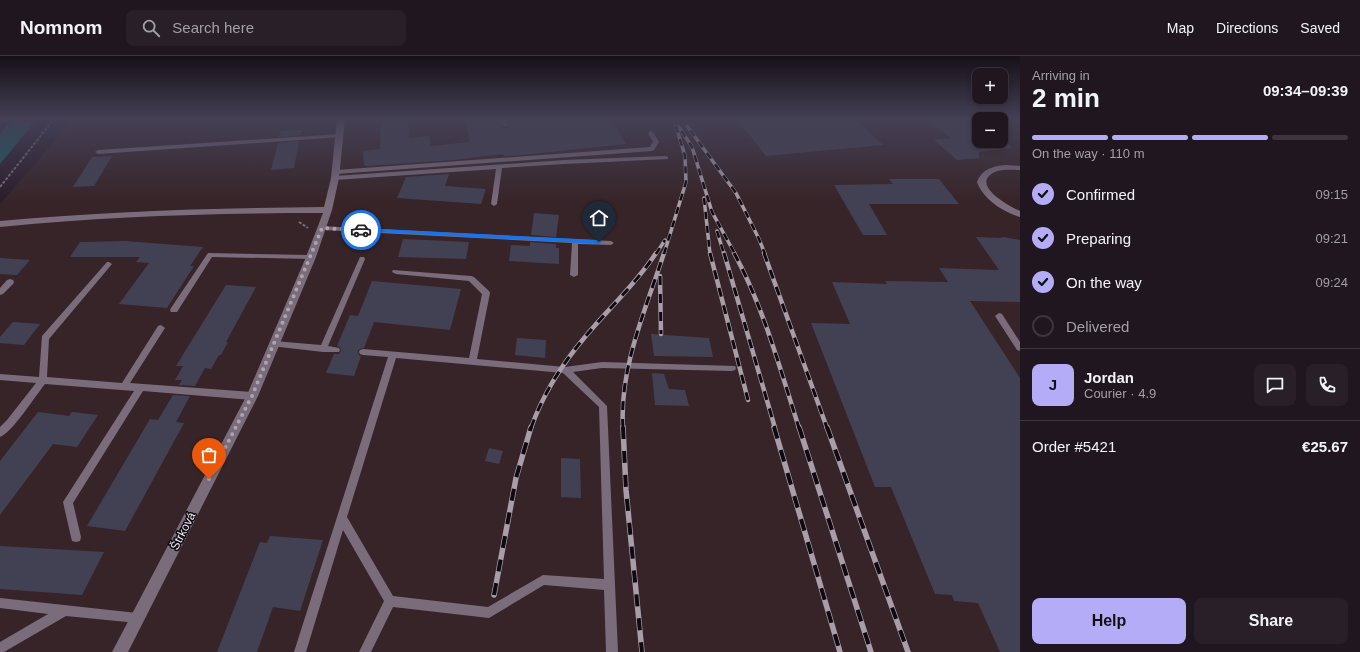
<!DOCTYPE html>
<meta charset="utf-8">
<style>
body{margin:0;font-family:Arial,sans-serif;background:#281f29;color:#f1f3f6;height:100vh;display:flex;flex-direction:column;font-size:15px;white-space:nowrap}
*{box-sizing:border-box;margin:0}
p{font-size:13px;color:#a29fa5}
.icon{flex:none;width:22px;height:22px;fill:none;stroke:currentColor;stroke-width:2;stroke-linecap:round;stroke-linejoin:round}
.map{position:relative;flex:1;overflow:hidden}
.drawer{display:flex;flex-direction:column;background:#201620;width:340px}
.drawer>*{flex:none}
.fabs{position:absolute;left:972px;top:12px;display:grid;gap:8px}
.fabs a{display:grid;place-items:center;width:36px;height:36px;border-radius:8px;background:#201620;box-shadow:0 2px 6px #0003,0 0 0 1px #3d353e;font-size:20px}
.pin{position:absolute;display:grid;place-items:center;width:34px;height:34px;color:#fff;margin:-41px -17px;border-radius:50% 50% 50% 0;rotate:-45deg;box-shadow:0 0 4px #0007}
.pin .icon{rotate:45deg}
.courier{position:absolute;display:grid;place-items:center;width:40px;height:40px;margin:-20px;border:3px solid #1a73e8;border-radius:50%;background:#fff;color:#222;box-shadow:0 1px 5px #0007}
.overview em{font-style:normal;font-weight:600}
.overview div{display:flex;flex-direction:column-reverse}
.overview{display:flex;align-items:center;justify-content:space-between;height:68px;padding:0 12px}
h1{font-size:26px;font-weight:600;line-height:30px}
.bar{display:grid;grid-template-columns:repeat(4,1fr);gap:6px 4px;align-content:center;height:48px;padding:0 12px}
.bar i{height:5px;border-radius:3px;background:#3d353e}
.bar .current{background:#b5acf8}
.bar p{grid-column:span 4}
.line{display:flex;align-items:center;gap:10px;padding:0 12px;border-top:1px solid #3d353e}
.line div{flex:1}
.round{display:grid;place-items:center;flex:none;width:42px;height:42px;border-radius:8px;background:#281f29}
ol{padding:0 12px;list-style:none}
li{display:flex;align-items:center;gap:12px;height:44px}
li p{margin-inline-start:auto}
li .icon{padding:4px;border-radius:50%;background:#b5acf8;color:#111;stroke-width:4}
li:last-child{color:#a29fa5}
li i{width:22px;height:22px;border:2px solid #3d353e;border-radius:50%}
.primary-button{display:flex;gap:8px;margin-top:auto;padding:8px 12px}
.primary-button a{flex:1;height:46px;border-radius:8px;background:#b5acf8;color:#111;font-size:16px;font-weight:600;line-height:46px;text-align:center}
.primary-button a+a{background:#281f29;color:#f1f3f6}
header{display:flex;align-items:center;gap:24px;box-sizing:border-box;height:56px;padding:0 20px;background:#201620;border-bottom:1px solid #3d353e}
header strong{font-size:19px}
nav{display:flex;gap:22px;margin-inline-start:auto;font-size:14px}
.search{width:280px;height:36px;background:#281f29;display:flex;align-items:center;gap:10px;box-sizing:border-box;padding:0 14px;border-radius:8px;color:#a29fa5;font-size:15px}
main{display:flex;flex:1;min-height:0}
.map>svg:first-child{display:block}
.industrial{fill:#372428;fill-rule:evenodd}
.water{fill:#145d66}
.building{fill:#424153}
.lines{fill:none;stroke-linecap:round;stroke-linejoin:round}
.path{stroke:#796e7a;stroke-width:2;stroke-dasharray:3 1.5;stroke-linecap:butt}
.service{fill:#7b6c7c;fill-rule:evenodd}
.minor{fill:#7b6c7c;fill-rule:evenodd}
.rail-far2-casing{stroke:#a89da8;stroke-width:3.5}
.rail-far1-casing{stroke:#a89da8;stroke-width:4.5}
.rail-casing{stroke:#a89da8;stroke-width:5.5}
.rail-far2{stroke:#0f0a10;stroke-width:2.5;stroke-dasharray:7;stroke-linecap:butt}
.rail-far1{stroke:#0f0a10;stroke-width:3;stroke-dasharray:9;stroke-linecap:butt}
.rail{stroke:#0f0a10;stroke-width:4;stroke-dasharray:12;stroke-linecap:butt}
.route{fill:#1a73e8}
.done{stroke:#aea4ae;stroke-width:4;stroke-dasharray:0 7.2}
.labels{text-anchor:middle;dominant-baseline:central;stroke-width:3;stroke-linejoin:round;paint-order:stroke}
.street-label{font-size:12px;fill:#f5ecf5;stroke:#0f0a10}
</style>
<header>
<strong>Nomnom</strong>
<div class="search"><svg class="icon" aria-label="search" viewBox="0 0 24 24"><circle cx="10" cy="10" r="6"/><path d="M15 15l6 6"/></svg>Search here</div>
<nav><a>Map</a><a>Directions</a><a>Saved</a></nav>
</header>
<main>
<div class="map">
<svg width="1020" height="596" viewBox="0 0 1020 596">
<rect width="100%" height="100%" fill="#2a1d2b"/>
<!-- industrial -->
<path class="industrial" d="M74,63h946v533h-1020v-448zM979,63h22v22h-22z"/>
<!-- water -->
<path class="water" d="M13,63h24l-37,45v-30z"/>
<!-- building -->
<g class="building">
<path d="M396,63h12l1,19 20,-2 2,10 39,-4 -5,-23h35l3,9h4l2,-3 -3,-6h106l14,25 -105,11 -17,1 -1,-2 -49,6 -87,6 -3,-1 -1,-14 17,-2 1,-29z"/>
<path d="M737,63h118l28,26 -117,11z"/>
<path d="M927,63h46l6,4v18h22v-2l12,9 -34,4v6l-22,2 -23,-20 17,-2z"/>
<path d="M302,74l-2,5 -21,2 2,-6z"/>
<path d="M299,85l-5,27 -23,2 7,-27z"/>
<path d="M112,100l-18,30 -21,1 19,-30z"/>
<path d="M449,118l-4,12 41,3 -5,15 -84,-6 9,-21z"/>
<path d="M889,123h50l20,25h-90l18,31h-24l-29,-50 59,-1z"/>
<path d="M534,157l25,2 -3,22 -25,-2z"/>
<path d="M976,181l24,1 4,-1 16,3v62l-50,-1 50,77v274h-20l-22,-49 -24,-2 -2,-6 -17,-1 -44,-107h-16l-64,-164 39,1 -18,-42 55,2 -2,-3 63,1 -9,-14 60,2z"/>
<path d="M403,183l66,3 -3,17 -68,-2z"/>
<path d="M125,185l78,6 -13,19h4l-27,42 -48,-4 30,-41 -13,-1 4,-5h-70l10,-15z"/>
<path d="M530,186l26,2v4h3v16l-50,-3 2,-16 19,1z"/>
<path d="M0,202l30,2 -13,15 -17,-1z"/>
<path d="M372,225l89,8 -11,41 -76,-8 -10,26 -4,1 -2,2 1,4 2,1 -7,20 -28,-3 8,-19h5l2,-3 -1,-4 -3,-1 13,-31 8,1z"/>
<path d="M226,229l30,2 -30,55h2l-7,13h-2l-8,14 -6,-1 -10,18 -16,-1 3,-5h-7l8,-14h-7z"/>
<path d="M13,266l27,2 -16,21 -24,-2v-6z"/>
<path d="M651,278l58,4 4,19 -59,-1z"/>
<path d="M517,282l29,2 -1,18 -30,-3z"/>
<path d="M652,317l12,1 5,15 16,1 4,16 -34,-1z"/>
<path d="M173,339l17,1 -14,26 8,1 -59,108 -38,-5 63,-107 8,1z"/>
<path d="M38,356l31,4 3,-4 26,3 -21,32 -24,-3 -53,71v-54z"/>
<path d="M489,392l14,3 -4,13 -14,-3z"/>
<path d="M561,402l19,1 1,39 -20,-1z"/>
<path d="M270,480l53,4 -23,71 -27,-4 -16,45h-40l43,-110 7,1z"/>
<path d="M0,490l104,6 -22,43 -82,-6z"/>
</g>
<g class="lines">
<!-- path -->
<g class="path">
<path d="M0,131l54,-68"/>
<path d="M299,166l9,6"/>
</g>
<!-- service -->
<g class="service">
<path d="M501,63h4l3,6 -1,1h-4z"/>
<path d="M651,75l2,1 6,10 -5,8 -2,1 -316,23 -3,-2 3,-2 314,-23 3,-5 -5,-9z"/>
<path d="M340,78l2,1v2l-244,17 -3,-2 3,-2z"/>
<path d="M666,100l2,1v2l-104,5 -62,4 -5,36 -3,2 -3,-2 5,-35 -161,11 -3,-2 3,-2 229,-16z"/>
<path d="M320,170l291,15 3,2 -3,2 -33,-1v31l-4,2 -4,-2 2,-32 -250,-13 -3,-2z"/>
<path d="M208,197l103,2 3,2 -3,2 -99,-2 -35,55h-6l-1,-2 1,-2z"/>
<path d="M360,201h4l1,2 -37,87 11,2 1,2 -1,2h-16l-52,-6 -1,-2 1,-2 3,-1 47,4z"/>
<path d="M107,206h2l3,2 -63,75 -2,38 75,6 36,-57 3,-1 4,3 -35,55 122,9 3,1 1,3 -1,3 -3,1 -109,-9 -70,112 8,34 -1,4 -4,1 -4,-1 -1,-4 -8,-35 71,-111 -89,-7c-9,11 -33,49 -45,53v-10l7,-7 29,-37 -36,-3v-6l39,3 3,-41z"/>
<path d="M393,214l78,6 3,1 15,14 1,2 -13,66 88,8 37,-5 133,4 1,2 -1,2 -3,1 -130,-3 -29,4 34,34 11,246h-12l-2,-62 -60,-5 -55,33 -96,-11 -22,45h-12l25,-51 -41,-71 -37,122h-12l94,-295 -25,-2 -3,-1 -1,-2 1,-2 3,-1 106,9 13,-64 -13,-13 -73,-7 -4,-2zM396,302l167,15 36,34 5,172 -61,-4 -55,32 -95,-11 -46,-79z"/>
<path d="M10,223l3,1 1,2 -1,2 -10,10 -3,1v-7l7,-8z"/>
<path d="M999,257l3,1 18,28v9l-3,-1 -22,-34z"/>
<path d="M0,542l137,15 4,1 1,4 -1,4 -4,1 -71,-7 -62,36h-4v-10l48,-28 -48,-6z"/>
</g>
<!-- minor -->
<g class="minor">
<path d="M337,63h8l-6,59 -7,32 -16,47 -58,139 -130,256h-16l135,-257 59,-138 17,-44c-108,0 -216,3 -323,14v-6c108,-10 216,-13 324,-14l7,-29z"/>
<path d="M1006,109l14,1v4c-8,0 -18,-1 -25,2 -26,12 14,34 25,39v6c-17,-5 -37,-18 -43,-35 5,-13 16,-16 29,-17z"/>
</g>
<!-- rail-far2 casing -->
<g class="rail-far2-casing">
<g id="rail-far2">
<path d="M674,63l18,28 20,65 23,42"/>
<path d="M682,63l54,74 23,46 6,15"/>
<path d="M704,142l6,56"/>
<path d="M717,175l7,23"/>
<path d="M656,198l9,-14"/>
<path d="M664,198l22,-72 -1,-26 -9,-30"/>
</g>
</g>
<!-- rail-far1 casing -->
<g class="rail-far1-casing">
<g id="rail-far1">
<path d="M710,197l38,147"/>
<path d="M724,197l51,175"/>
<path d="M734,197c30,55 46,116 65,175"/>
<path d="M764,197l63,175"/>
<path d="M660,220l1,58"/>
<path d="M531,372c12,-34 31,-64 54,-91 23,-28 51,-53 71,-84"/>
<path d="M623,372c-4,-60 23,-119 41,-175"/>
</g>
</g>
<!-- rail casing -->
<g class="rail-casing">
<g id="rail">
<path d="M623,371l3,63 16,162"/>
<path d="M774,371l66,225"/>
<path d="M799,371l72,225"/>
<path d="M827,371l81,225"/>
<path d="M494,539l22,-117 15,-51"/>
</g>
</g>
<!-- rail-far2 -->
<use href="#rail-far2" class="rail-far2"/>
<!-- rail-far1 -->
<use href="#rail-far1" class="rail-far1"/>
<!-- rail -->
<use href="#rail" class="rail"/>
</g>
<!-- sky -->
<linearGradient id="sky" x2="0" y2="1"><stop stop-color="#171018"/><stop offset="0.43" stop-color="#444055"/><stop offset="1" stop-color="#444055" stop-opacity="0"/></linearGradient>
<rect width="1020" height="146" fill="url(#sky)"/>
<!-- route -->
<path class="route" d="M361,172l238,12 3,2 -3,2 -240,-13v-2z"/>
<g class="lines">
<!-- done -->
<path class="done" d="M209,423l43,-83 70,-168 39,2"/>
</g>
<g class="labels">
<!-- street labels -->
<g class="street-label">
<text transform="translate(183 475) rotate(-63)">Štrková</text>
</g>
</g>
</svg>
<div class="fabs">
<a>+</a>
<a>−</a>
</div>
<div class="pin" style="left:209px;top:423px;background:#ea580c"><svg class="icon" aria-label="bag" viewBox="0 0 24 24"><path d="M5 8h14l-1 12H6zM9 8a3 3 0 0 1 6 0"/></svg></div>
<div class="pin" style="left:599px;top:186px;background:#1f2937"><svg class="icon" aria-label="home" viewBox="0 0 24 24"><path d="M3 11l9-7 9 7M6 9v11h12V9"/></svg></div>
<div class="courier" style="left:361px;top:174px"><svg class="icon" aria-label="car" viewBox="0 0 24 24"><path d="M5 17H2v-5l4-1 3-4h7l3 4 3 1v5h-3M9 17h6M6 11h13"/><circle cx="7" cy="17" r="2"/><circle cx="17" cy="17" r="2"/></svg></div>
</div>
<section class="drawer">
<div class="overview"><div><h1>2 min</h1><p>Arriving in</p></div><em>09:34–09:39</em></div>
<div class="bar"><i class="current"></i><i class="current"></i><i class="current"></i><i></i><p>On the way · 110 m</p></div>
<ol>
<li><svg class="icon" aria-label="check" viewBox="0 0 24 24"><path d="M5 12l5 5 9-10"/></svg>Confirmed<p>09:15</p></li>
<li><svg class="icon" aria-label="check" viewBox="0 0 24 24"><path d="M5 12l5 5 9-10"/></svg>Preparing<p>09:21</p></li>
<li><svg class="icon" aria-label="check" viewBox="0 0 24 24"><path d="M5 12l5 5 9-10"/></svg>On the way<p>09:24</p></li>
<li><i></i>Delivered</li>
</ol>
<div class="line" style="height:72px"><b class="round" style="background:#b5acf8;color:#111">J</b><div><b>Jordan</b><p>Courier · 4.9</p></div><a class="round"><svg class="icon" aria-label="chat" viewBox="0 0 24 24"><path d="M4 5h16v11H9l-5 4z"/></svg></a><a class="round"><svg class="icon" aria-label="phone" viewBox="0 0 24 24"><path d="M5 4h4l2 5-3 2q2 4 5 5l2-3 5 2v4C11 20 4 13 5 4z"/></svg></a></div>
<div class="line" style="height:52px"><div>Order #5421</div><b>€25.67</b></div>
<div class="primary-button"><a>Help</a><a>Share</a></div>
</section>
</main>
